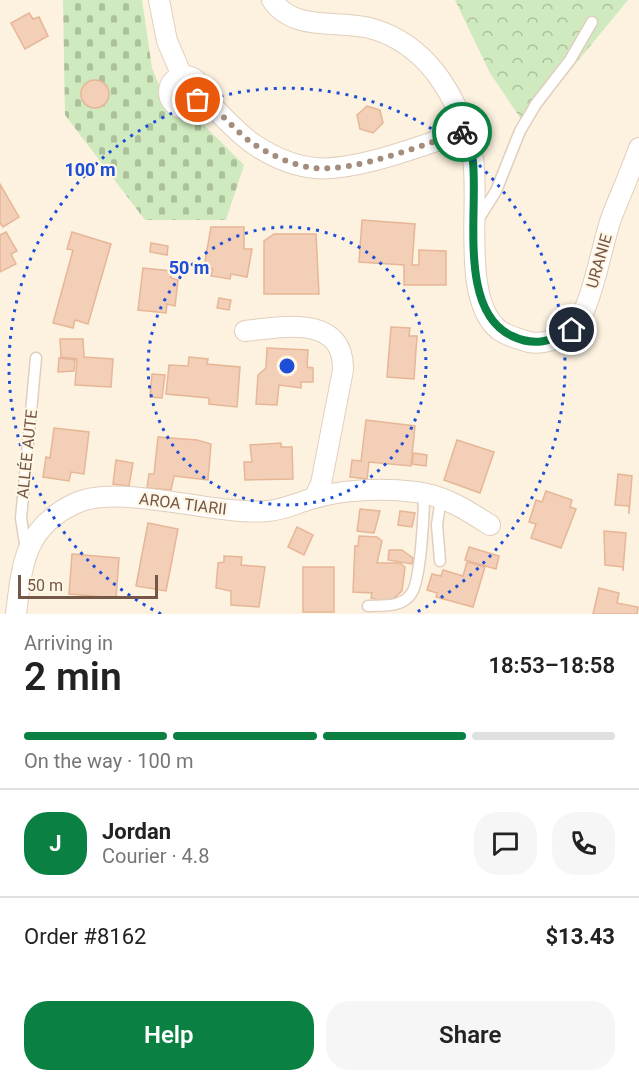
<!DOCTYPE html>
<meta charset="utf-8">
<style>
body{margin:0;font-family:Roboto,sans-serif;background:#f6f6f6;color:#222;height:100vh;display:flex;flex-direction:column;font-size:22px;white-space:nowrap}
*{box-sizing:border-box;margin:0}
p{font-size:20px;color:#767676}
.icon{flex:none;width:33px;height:33px;fill:none;stroke:currentColor;stroke-width:2;stroke-linecap:round;stroke-linejoin:round}
.map{position:relative;height:614px;overflow:hidden}
.sheet{display:flex;flex-direction:column;background:#fff;flex:1}
.sheet>*{flex:none}
.scale{position:absolute;left:18px;bottom:15px;width:140px;box-sizing:border-box;padding-left:6px;border:3px solid #745747;border-top:0;font-size:16px;line-height:21px;white-space:nowrap;color:#745747;-webkit-text-stroke:4px #fff6e6;paint-order:stroke}
.pin{position:absolute;display:grid;place-items:center;width:51px;height:51px;color:#fff;margin:-26px;border:3px solid #fff;border-radius:50%;box-shadow:0 2px 6px #0007}
.courier{position:absolute;display:grid;place-items:center;width:60px;height:60px;margin:-30px;border:4px solid #0b8043;border-radius:50%;background:#fff;color:#222;box-shadow:0 2px 8px #0007}
.summary em{font-style:normal;font-weight:600}
.summary div{display:flex;flex-direction:column-reverse}
.summary{display:flex;align-items:center;justify-content:space-between;height:102px;padding:0 24px}
h1{font-size:39px;font-weight:600;line-height:45px}
.bar{display:grid;grid-template-columns:repeat(4,1fr);gap:9px 6px;align-content:center;height:72px;padding:0 24px}
.bar i{height:8px;border-radius:4px;background:#e0e0e0}
.bar .selected{background:#0b8043}
.bar p{grid-column:span 4}
.line{display:flex;align-items:center;gap:15px;padding:0 24px;border-top:2px solid #e0e0e0}
.line div{flex:1}
.round{display:grid;place-items:center;flex:none;width:63px;height:63px;border-radius:24px;background:#f6f6f6}
.primary-button{display:flex;gap:12px;margin-top:auto;padding:12px 24px}
.primary-button a{flex:1;height:69px;border-radius:24px;background:#0b8043;color:#fff;font-size:24px;font-weight:600;line-height:69px;text-align:center}
.primary-button a+a{background:#f6f6f6;color:#222}
.map>svg:first-child{display:block}
.forest{fill:url(#forest-crowns)}
.cemetery{fill:url(#cemetery-stones)}
.building{fill:#f3cfb7;stroke:#e6b696;stroke-width:1.5}
.lines{fill:none;stroke-linecap:round;stroke-linejoin:round}
.service-casing{stroke:#e1cebc;stroke-width:13}
.minor-casing{stroke:#e1cebc;stroke-width:22}
.service{stroke:#fff;stroke-width:10}
.minor{stroke:#fff;stroke-width:20}
.done{stroke:#a48d7d;stroke-width:6;stroke-dasharray:0 10.8}
.route{stroke:#0b8043;stroke-width:8}
.ring{fill:none;stroke:#1d4ed8;stroke-width:3;stroke-dasharray:3 6}
.labels{text-anchor:middle;dominant-baseline:central;stroke-width:4.5;stroke-linejoin:round;paint-order:stroke}
.street-label{font-size:16px;fill:#745747;stroke:#fff6e6}
.centre{fill:#1d4ed8;stroke:#fff6e6;stroke-width:3}
.ring-label{font-size:18px;text-anchor:middle;font-weight:bold;fill:#1d4ed8;stroke:#fff6e6;stroke-width:4.5;stroke-linejoin:round;paint-order:stroke}
</style>
<div class="map">
<svg width="639" height="614" viewBox="0 0 639 614">
<defs>
<pattern id="forest-crowns" width="20" height="18" patternUnits="userSpaceOnUse" patternTransform="scale(1.5)"><rect width="20" height="18" fill="#cfeabe"/><path d="M2 6a3 3 0 1 1 6 0M12 15a3 3 0 1 1 6 0" fill="none" stroke="#adc09c"/></pattern>
<pattern id="cemetery-stones" width="16" height="16" patternUnits="userSpaceOnUse" patternTransform="scale(1.5)"><rect width="16" height="16" fill="#cfeabe"/><path d="M2 7V4a2 2 0 0 1 4 0v3zM10 15v-3a2 2 0 0 1 4 0v3z" fill="#adc09c"/></pattern>
</defs>
<rect width="100%" height="100%" fill="#fdf2e0"/>
<!-- forest -->
<path class="forest" d="M455,0h173l-103,125 -35,-52z"/>
<!-- cemetery -->
<path class="cemetery" d="M63,0h79l10,68 15,37 13,8 14,2 50,50 -18,55h-81l-80,-105z"/>
<!-- building -->
<g class="building">
<path d="M29,13l4,6 6,-2 9,19 -23,13 -14,-26z"/>
<circle cx="95" cy="94" r="14"/>
<path d="M367,106l13,4 3,13 -10,10 -13,-4 -3,-14z"/>
<path d="M0,184l19,33 -16,10 -3,-4z"/>
<path d="M362,220l53,4 -3,41h7v-15l27,1v34h-42v-20l-45,-3z"/>
<path d="M211,227h33v22h8l-5,28 -16,-3 -1,5 -19,-3 2,-7 -9,-2z"/>
<path d="M6,232l11,19 -6,3 5,10 -16,8v-37z"/>
<path d="M72,232l39,12 -23,80 -13,-4 -2,8 -20,-5 20,-73 -6,-1z"/>
<path d="M274,234h42l3,60h-55v-53z"/>
<path d="M151,243l17,3 -1,9 -17,-3z"/>
<path d="M143,268l29,3 -1,7 7,2 -3,26 -8,-2 -1,9 -28,-3z"/>
<path d="M219,298l12,2 -2,10 -12,-2z"/>
<path d="M391,327l19,1 -1,8h8l-3,43 -27,-2z"/>
<path d="M60,339h23l1,18 29,2 -2,28 -36,-2 2,-26 -16,-2z"/>
<path d="M267,348l41,2 -1,17 6,1v14h-12v6l-22,-3 -2,20 -21,-1 2,-29 8,-7z"/>
<path d="M189,357l19,2 -1,5 33,3 -3,40 -28,-3v-6l-43,-4 3,-29 19,1z"/>
<path d="M59,358l16,2 -1,11 -16,1z"/>
<path d="M152,374l13,1 -3,23 -12,-1z"/>
<path d="M366,420l49,6 -4,40 -42,-4 -2,17 -17,-2 2,-17 9,1z"/>
<path d="M54,428l35,4 -5,42 -13,-2 -2,9 -26,-4 3,-20 4,1z"/>
<path d="M158,437l39,3 14,4 -3,36 -34,-4 -3,14 -24,-2 2,-14h5z"/>
<path d="M457,440l37,12 -14,41 -36,-13z"/>
<path d="M281,443v4h11l1,32 -48,1 -1,-18h8l-2,-17z"/>
<path d="M414,453l13,2 -1,11 -14,-2z"/>
<path d="M116,460l17,3 -4,23 -16,-2z"/>
<path d="M618,474l14,2 -3,38v-8l-14,-1z"/>
<path d="M546,491l26,9 -2,7 6,2 -15,39 -30,-10 5,-14 -7,-2 7,-22 6,2z"/>
<path d="M360,509l20,2 -6,22 -17,-2z"/>
<path d="M400,511l15,2 -3,14 -14,-2z"/>
<path d="M148,523l30,6 -12,62 -30,-5z"/>
<path d="M297,527l16,8 -9,20 -16,-8z"/>
<path d="M604,531l22,2 -3,38v-4l-18,-2z"/>
<path d="M359,536l18,1 5,4 -5,22h23l5,4 -3,24 -9,8 -17,2v-2l-5,-1 1,-5 -19,-1 2,-46h3z"/>
<path d="M469,547l30,9 -3,13 -31,-9z"/>
<path d="M389,550h13l11,8 -1,6 -24,-4z"/>
<path d="M72,554l47,4 -3,40 -47,-4z"/>
<path d="M224,556l18,1 -1,8 24,2 -6,40 -28,-2v-14l-15,-3 2,-25 6,-1z"/>
<path d="M467,562l18,5 -12,40 -37,-10 1,-4 -10,-3 5,-16 9,2 2,-6 20,6z"/>
<rect x="303" y="567" width="31" height="45"/>
<path d="M599,588l20,5 -2,10 21,4 -1,7h-44z"/>
</g>
<g class="lines">
<!-- service casing -->
<g class="service-casing">
<g id="service">
<path d="M476,223l20,-32 24,-60 16,-27 34,-44 22,-38"/>
<path d="M26,550l-5,-32 15,-160"/>
<path d="M440,561l-3,-36 4,-27"/>
<path d="M368,606c15,-1 33,2 43,-12 10,-12 13,-83 13,-101"/>
</g>
</g>
<!-- minor casing -->
<g class="minor-casing">
<g id="minor">
<path d="M159,0l8,41 15,35"/>
<path d="M272,0c23,33 67,19 101,29 24,7 46,23 62,43 19,25 32,56 38,87 7,44 -12,141 26,171 8,6 20,9 30,12 13,3 31,-3 42,-12 20,-15 31,-88 41,-114 9,-23 19,-45 27,-68"/>
<circle cx="185" cy="92" r="16"/>
<path d="M198,100l10,2c15,14 30,32 47,43 18,12 39,21 60,23 41,4 111,-24 151,-37"/>
<path d="M245,331c37,-4 99,-17 98,39l-22,114 -7,14"/>
<path d="M16,614c6,-49 8,-86 58,-110 44,-22 139,12 194,7 15,-1 29,-8 43,-12 32,-10 72,-11 105,-7 27,3 51,18 74,33"/>
</g>
</g>
<!-- service -->
<use href="#service" class="service"/>
<!-- minor -->
<use href="#minor" class="minor"/>
</g>
<g class="lines">
<!-- done -->
<path class="done" d="M198,100l10,2c16,14 30,32 47,43 18,11 39,21 60,23 40,4 108,-23 147,-36"/>
<!-- route -->
<path class="route" d="M462,132l4,-1c2,10 6,21 7,31 5,50 -15,149 39,174 23,11 39,5 60,-6"/>
</g>
<!-- distance rings -->
<g class="ring">
<circle cx="287" cy="366" r="139"/>
<path d="M161 614A278 278 0 1 1 413 614"/>
</g>
<g class="labels">
<!-- street labels -->
<g class="street-label">
<text transform="translate(599 261) rotate(-74)">URANIE</text>
<text transform="translate(27 454) rotate(-84)">ALLÉE AUTE</text>
<text transform="translate(183 504) rotate(7)">AROA TIARII</text>
</g>
</g>
<circle cx="287" cy="366" r="9" class="centre"/>
<g class="ring-label">
<text x="90" y="176">100 m</text>
<text x="189" y="274">50 m</text>
</g>
</svg>
<div class="scale">50 m</div>
<div class="pin" style="left:198px;top:100px;background:#ea580c"><svg class="icon" aria-label="bag" viewBox="0 0 24 24"><path d="M5 8h14l-1 12H6zM9 8a3 3 0 0 1 6 0"/></svg></div>
<div class="pin" style="left:572px;top:330px;background:#1f2937"><svg class="icon" aria-label="home" viewBox="0 0 24 24"><path d="M3 11l9-7 9 7M6 9v11h12V9"/></svg></div>
<div class="courier" style="left:462px;top:132px"><svg class="icon" aria-label="bike" viewBox="0 0 24 24"><circle cx="6" cy="16" r="4"/><circle cx="18" cy="16" r="4"/><path d="M6 16l4-8h5l3 8M10 8l3 8H6M13 5h3"/></svg></div>
</div>
<section class="sheet">
<div class="summary"><div><h1>2 min</h1><p>Arriving in</p></div><em>18:53–18:58</em></div>
<div class="bar"><i class="selected"></i><i class="selected"></i><i class="selected"></i><i></i><p>On the way · 100 m</p></div>
<div class="line" style="height:108px"><b class="round" style="background:#0b8043;color:#fff">J</b><div><b>Jordan</b><p>Courier · 4.8</p></div><a class="round"><svg class="icon" aria-label="chat" viewBox="0 0 24 24"><path d="M4 5h16v11H9l-5 4z"/></svg></a><a class="round"><svg class="icon" aria-label="phone" viewBox="0 0 24 24"><path d="M5 4h4l2 5-3 2q2 4 5 5l2-3 5 2v4C11 20 4 13 5 4z"/></svg></a></div>
<div class="line" style="height:78px"><div>Order #8162</div><b>$13.43</b></div>
<div class="primary-button"><a>Help</a><a>Share</a></div>
</section>
